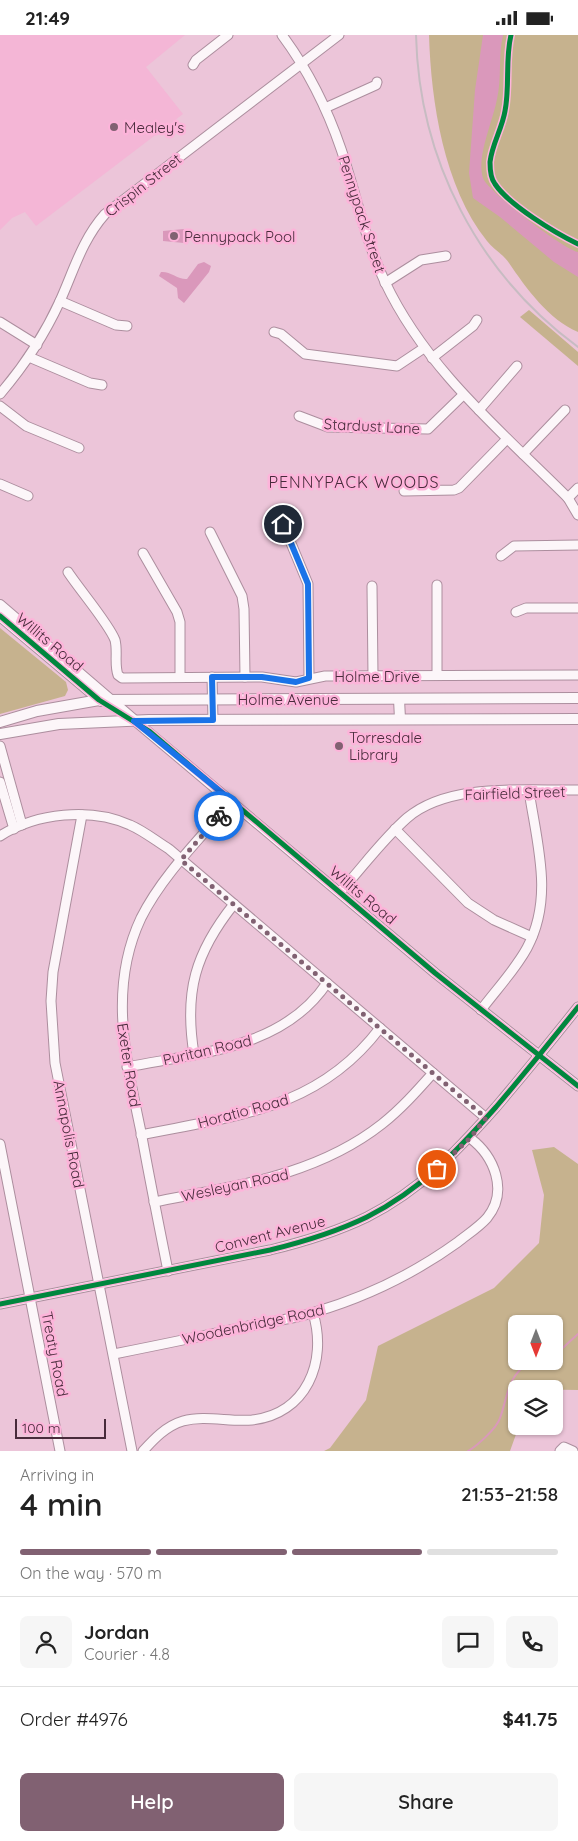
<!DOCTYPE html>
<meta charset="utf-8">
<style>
body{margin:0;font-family:Quicksand,sans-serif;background:#f6f6f6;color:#222;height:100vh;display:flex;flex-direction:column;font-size:19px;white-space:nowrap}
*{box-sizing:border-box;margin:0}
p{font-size:16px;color:#767676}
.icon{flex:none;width:28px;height:28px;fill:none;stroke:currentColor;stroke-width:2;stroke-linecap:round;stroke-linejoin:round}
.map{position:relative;height:1416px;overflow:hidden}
.details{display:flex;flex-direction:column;background:#fff;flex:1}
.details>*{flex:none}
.needle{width:32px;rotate:180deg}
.fabs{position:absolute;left:508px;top:1280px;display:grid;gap:10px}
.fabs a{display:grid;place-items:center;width:55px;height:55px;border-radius:8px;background:#fff;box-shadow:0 1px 4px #0004;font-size:25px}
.scale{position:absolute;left:15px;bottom:12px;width:91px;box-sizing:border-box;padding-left:5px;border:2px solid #482b3b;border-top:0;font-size:14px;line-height:18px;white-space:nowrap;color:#482b3b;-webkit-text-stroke:4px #fdb4da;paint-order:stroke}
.pin{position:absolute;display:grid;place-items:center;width:42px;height:42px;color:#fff;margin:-21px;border:2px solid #fff;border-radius:50%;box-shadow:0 1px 5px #0007}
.courier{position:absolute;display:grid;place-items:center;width:50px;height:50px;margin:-25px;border:4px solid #1a73e8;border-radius:50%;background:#fff;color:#222;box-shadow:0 1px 6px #0007}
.overview em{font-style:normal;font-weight:600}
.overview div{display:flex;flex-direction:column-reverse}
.overview{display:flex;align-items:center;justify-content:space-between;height:85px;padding:0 20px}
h1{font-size:32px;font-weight:600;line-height:38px}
.bar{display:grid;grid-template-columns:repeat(4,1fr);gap:8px 5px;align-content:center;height:60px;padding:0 20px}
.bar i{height:6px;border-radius:4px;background:#e0e0e0}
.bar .current{background:#816172}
.bar p{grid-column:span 4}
.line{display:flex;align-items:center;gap:12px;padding:0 20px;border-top:1px solid #e0e0e0}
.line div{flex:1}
.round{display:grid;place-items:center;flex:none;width:52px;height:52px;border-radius:8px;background:#f6f6f6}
.action{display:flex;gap:10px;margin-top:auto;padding:10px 20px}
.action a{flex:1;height:58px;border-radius:8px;background:#816172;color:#fff;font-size:20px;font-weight:600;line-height:58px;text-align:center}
.action a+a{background:#f6f6f6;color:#222}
.status{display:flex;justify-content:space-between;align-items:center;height:35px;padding:0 25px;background:#fff;direction:ltr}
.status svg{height:14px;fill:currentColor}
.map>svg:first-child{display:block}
.built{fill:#f4b6d6}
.green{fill:#c6b28e;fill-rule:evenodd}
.water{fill:#da98bb}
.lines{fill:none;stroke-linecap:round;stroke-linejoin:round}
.stream{stroke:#da98bb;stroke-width:2}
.minor-casing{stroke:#ac8e9e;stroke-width:11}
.major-casing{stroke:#ac8e9e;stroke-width:12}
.minor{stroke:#fcf6f9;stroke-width:9}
.major{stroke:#fcf6f9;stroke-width:10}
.rail{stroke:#c7bcc2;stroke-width:2}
.cycleway-casing{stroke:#fdb4da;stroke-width:8}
.cycleway{stroke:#00873e;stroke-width:5}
.done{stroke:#816172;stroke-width:5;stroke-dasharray:0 9}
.route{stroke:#1a73e8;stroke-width:6}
.poi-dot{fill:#816172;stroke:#fdb4da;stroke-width:2}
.labels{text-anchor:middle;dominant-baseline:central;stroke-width:5;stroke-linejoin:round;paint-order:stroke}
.poi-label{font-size:15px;fill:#482b3b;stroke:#fdb4da;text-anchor:start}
.street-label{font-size:15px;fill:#482b3b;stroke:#fdb4da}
.neighbourhood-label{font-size:16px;letter-spacing:1px;fill:#482b3b;stroke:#fdb4da}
</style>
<div class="status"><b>21:49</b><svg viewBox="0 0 49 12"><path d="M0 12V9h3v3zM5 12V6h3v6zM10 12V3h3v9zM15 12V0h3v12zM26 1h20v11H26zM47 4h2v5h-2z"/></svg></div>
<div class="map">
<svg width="578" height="1416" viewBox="0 0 578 1416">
<rect width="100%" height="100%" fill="#ecc5d9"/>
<!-- built -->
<path class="built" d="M0,0h185l-39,32 37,47 -147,112 -11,-14 -13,6 -12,12z"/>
<!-- green -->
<g class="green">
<path d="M429,0h149v297c-29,-12 -52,-44 -69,-69 -6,-9 -16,-14 -22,-22 -43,-54 -56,-139 -58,-206z"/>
<path d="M529,275l49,42v14l-58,-49z"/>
<path d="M0,593l66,54 2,8 -3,6 -65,18z"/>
<path d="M554,1112l24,17v226l-62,-1v37h3l-9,25h-186l6,-3 36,-48 12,-54 116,-58 45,-45 5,-48 -12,-45zM516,1289h38v37h-38z"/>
</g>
<!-- water -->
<g class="water">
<path d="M483,0h20c-5,21 -1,43 -6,64 -4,22 -21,58 -14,79 4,13 80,71 95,74v25l-24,-15 -54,-45 -27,-19 -4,-25 6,-83z"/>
<path d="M184,194v14l-21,-2v-10z"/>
<path d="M204,227l7,4 -2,6 -25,31 -6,-5 -1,-10 -18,-12 2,-4c9,-1 18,8 26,7l11,-15z"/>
</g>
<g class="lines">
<!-- stream -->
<g class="stream">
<path d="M554,1321l24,-22"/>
<path d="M468,1416c9,-5 29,-23 32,-33 9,-25 6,-39 30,-57"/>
</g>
<!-- minor casing -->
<g class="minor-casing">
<g id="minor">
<path d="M282,0c26,35 45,73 59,114 15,44 24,91 44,133 41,87 116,149 183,216l10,17"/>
<path d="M193,30l3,-5 32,-25"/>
<path d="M325,73l51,-23 1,-3"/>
<path d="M385,248l36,-23 25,-4"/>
<path d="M60,266l56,24 11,1"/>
<path d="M0,287l37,23"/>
<path d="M274,297l7,2 24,20 92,12 27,-18"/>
<path d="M29,322l61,26 12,2"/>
<path d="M432,323l41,-32 4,-6"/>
<path d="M0,359c24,-28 44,-58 60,-93 14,-31 22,-61 45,-87l234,-179"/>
<path d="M0,371l26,20 53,22"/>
<path d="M479,375l38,-44"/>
<path d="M299,381l29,11 100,2 35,-34"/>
<path d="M523,419l42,-44"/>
<path d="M0,449l28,12"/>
<path d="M404,456l50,-1 5,-2 48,-49"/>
<path d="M568,463l10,-10"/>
<path d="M283,489l25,60 1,94"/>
<path d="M210,497l32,64 2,13 1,68"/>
<path d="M143,518l34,59 3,10v55"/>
<path d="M501,521l13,-10 64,-1"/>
<path d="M68,537c11,17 41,52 47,68 3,11 -1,24 3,35l4,3 140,-1 34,5 29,-6 253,-1"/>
<path d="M437,550v90"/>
<path d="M372,551l1,90"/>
<path d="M516,577l10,-4h52"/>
<path d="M212,642l1,43"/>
<path d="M134,685l301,253 143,113"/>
<path d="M0,711l22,79"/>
<path d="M0,747l14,47"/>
<path d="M82,780l-29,157 -2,29 4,62 77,388"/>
<path d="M395,794l73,74 26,17 38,17"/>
<path d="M0,801c36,-23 91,-29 130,-11 14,6 26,16 39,24l317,269"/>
<path d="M340,857c22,-24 42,-52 67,-74 42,-36 118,-27 171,-28"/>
<path d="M481,975c15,-20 34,-40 46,-62 27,-50 10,-104 2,-157"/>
<path d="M194,1019c-10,-62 1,-101 40,-150"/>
<path d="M127,1032c71,-14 156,-18 200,-84"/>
<path d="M141,1100c93,-19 177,-25 239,-107"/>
<path d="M0,1109l60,307"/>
<path d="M154,1167c80,-16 162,-26 228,-78 19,-15 35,-33 51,-51"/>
<path d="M168,1236c-9,-45 -18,-90 -26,-134 -15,-74 -35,-147 -1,-219 22,-44 60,-80 91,-117"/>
<path d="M0,1269l270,-54c33,-8 66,-18 97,-33 55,-28 89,-65 129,-110 28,-33 55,-66 82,-100"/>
<path d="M114,1319c45,-9 89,-18 134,-28 22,-4 46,-7 67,-14 51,-15 100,-39 143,-70 10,-8 21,-15 29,-24 22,-27 7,-62 -17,-80"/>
<path d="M143,1416c11,-12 23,-25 40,-30 22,-6 46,1 69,-1 54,-6 76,-58 61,-107"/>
<path d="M560,1416l4,-4 9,4"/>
</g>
</g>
<!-- major casing -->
<g class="major-casing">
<g id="major">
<path d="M0,570l134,115"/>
<path d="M0,581l101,85"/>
<path d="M399,664l1,20"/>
<path d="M0,687l37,-11 62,-11 479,-2"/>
<path d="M0,699l59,-10 90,-4 429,-1"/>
</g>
</g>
<!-- minor -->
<use href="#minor" class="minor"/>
<!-- major -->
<use href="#major" class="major"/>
<!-- rail -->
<path class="rail" d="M416,0c3,125 62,238 162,312"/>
<!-- cycleway casing -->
<g class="cycleway-casing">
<g id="cycleway">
<path d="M511,0c-6,25 -1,51 -6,76 -3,18 -13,33 -15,51 0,7 1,17 5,22 14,21 60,49 83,60"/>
<path d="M0,581l99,84 50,31 286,242 143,113"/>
<path d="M0,1269l270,-54c33,-8 66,-18 97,-33 55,-28 89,-65 129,-110 28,-33 55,-66 82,-100"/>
</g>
</g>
<!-- cycleway -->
<use href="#cycleway" class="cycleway"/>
</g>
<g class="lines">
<!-- done -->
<path class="done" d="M219,781l-38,44 305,258 -16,20 -33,31"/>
<!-- route -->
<path class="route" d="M219,781l13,-15 -98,-80 79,-1 -1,-43h50l34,5 13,-4 -1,-94 -25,-60"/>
</g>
<!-- markers -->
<g class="poi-dot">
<circle cx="114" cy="92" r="5"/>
<circle cx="174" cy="201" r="5"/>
<circle cx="339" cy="711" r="5"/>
</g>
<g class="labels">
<!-- poi labels -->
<g class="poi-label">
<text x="124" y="92">Mealey's</text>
<text x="184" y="201">Pennypack Pool</text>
<text x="349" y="702">Torresdale<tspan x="349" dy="17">Library</tspan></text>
</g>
<!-- street labels -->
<g class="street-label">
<text transform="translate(143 150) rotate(-38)">Crispin Street</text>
<text transform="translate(362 179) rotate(72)">Pennypack Street</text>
<text transform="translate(372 391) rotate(3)">Stardust Lane</text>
<text transform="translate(50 607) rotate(40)">Willits Road</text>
<text x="377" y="641">Holme Drive</text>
<text x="288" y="664">Holme Avenue</text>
<text transform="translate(515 758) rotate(-2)">Fairfield Street</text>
<text transform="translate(363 860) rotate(40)">Willits Road</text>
<text transform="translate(207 1015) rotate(-13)">Puritan Road</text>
<text transform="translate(129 1030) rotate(81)">Exeter Road</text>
<text transform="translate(243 1076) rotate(-15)">Horatio Road</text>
<text transform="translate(69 1099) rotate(79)">Annapolis Road</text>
<text transform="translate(235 1150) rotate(-12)">Wesleyan Road</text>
<text transform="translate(270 1199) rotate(-14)">Convent Avenue</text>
<text transform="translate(253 1289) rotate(-12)">Woodenbridge Road</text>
<text transform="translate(55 1319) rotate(79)">Treaty Road</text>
</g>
<!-- neighbourhood labels -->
<g class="neighbourhood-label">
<text x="354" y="447">PENNYPACK WOODS</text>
</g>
</g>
</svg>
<div class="fabs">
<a><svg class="needle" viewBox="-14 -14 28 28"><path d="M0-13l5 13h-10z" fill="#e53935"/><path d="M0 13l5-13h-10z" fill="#767676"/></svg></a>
<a><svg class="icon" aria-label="layers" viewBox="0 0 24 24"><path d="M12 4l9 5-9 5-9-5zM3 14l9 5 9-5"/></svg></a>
</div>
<div class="scale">100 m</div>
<div class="pin" style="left:437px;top:1134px;background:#ea580c"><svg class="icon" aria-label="bag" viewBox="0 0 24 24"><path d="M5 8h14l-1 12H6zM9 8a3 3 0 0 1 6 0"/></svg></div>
<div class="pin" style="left:283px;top:489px;background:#1f2937"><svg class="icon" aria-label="home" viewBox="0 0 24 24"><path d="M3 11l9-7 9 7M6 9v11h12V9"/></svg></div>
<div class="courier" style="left:219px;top:781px"><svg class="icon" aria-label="bike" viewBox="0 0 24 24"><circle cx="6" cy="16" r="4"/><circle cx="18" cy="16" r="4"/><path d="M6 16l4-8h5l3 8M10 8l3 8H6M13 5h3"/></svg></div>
</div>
<section class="details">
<div class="overview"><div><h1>4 min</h1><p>Arriving in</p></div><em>21:53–21:58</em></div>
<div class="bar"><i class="current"></i><i class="current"></i><i class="current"></i><i></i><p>On the way · 570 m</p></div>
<div class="line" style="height:90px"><a class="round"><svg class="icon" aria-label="person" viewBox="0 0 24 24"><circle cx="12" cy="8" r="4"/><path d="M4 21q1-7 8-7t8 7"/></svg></a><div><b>Jordan</b><p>Courier · 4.8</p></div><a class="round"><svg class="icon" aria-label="chat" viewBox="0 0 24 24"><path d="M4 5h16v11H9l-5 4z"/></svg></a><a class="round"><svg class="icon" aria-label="phone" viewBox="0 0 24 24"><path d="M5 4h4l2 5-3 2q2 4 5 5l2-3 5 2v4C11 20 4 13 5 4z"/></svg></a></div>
<div class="line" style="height:65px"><div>Order #4976</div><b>$41.75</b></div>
<div class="action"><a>Help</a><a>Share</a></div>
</section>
